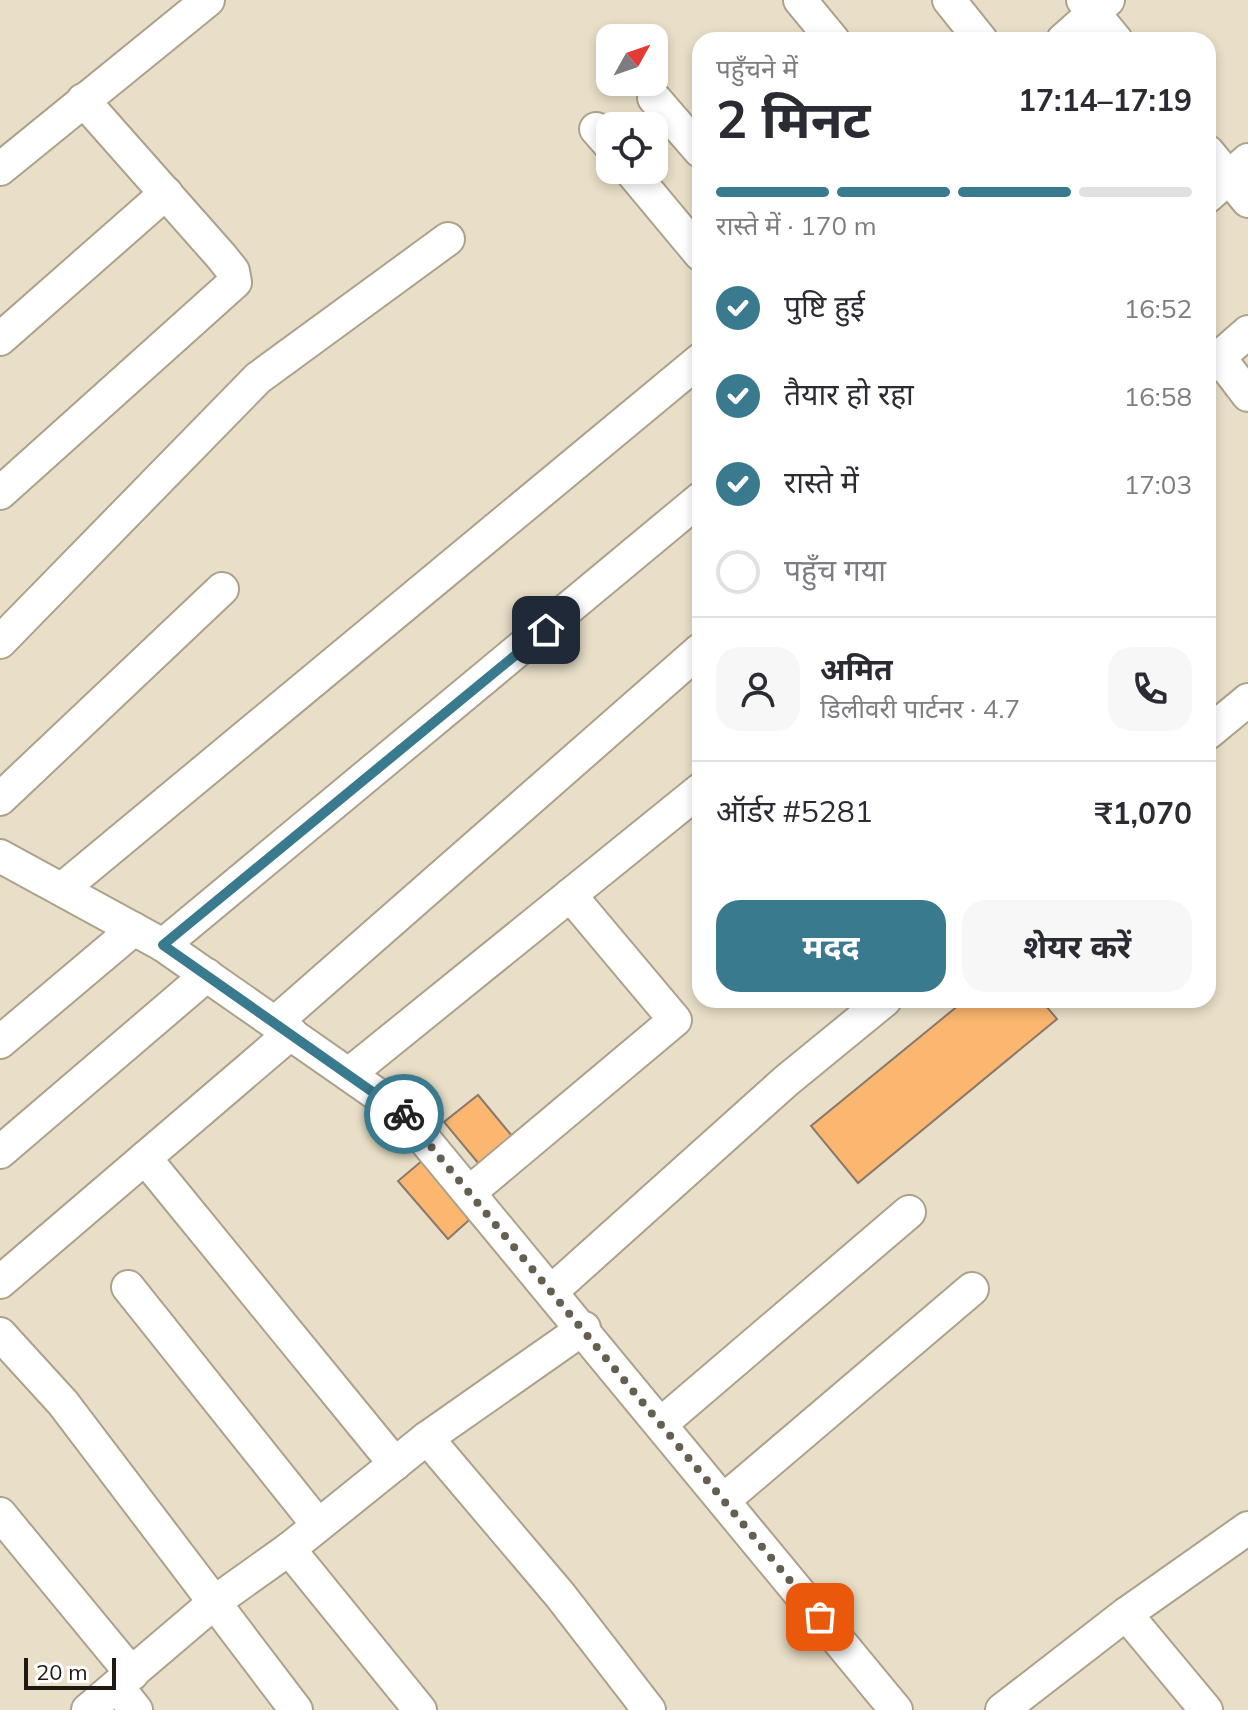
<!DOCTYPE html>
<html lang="hi">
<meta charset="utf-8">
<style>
body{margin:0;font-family:Mulish,"Noto Sans Devanagari",sans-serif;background:#f7f7f7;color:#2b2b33;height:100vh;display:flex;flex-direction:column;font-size:30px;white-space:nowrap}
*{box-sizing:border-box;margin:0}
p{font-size:26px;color:#7c7c81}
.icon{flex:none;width:44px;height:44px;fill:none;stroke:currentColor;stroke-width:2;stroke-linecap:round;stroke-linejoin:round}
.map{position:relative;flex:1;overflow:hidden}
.drawer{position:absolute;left:692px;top:32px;width:524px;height:976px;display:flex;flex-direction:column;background:#fff;border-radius:24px;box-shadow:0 4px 12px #0003}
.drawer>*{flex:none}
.needle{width:52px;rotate:50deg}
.tools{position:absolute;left:596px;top:24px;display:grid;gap:16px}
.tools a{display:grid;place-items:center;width:72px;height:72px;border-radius:16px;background:#fff;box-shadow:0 4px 12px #0003;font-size:40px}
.scale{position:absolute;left:24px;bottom:20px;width:92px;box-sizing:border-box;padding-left:8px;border:4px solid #1e1a12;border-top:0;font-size:22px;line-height:28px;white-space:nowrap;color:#1e1a12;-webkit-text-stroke:6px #fff;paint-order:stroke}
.pin{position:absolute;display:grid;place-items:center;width:68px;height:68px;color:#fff;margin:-34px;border-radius:16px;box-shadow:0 4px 12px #0006}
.courier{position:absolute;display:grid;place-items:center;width:80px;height:80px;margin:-40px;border:6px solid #3a7a8e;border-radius:50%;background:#fff;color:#222;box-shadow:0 2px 10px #0007}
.head em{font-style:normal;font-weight:700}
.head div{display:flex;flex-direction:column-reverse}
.head{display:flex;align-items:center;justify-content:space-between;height:136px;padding:0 24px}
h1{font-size:52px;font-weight:700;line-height:60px}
.bar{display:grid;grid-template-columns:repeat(4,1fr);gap:12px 8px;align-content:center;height:96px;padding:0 24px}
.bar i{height:10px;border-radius:6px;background:#e1e1e2}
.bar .on{background:#3a7a8e}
.bar p{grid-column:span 4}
.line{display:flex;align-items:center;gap:20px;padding:0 24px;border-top:2px solid #e1e1e2}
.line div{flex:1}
.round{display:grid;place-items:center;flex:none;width:84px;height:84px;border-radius:24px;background:#f7f7f7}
ol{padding:0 24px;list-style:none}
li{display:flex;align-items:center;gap:24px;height:88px}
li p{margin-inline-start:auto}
li .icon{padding:8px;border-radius:50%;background:#3a7a8e;color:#fff;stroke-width:4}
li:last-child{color:#7c7c81}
li i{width:44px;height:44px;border:4px solid #e1e1e2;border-radius:50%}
.action{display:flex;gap:16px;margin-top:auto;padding:16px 24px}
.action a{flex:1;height:92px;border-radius:24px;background:#3a7a8e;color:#fff;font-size:32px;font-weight:700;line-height:92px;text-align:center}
.action a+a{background:#f7f7f7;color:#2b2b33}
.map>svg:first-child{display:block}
.building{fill:#fbb66f;stroke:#8b7969;stroke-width:2}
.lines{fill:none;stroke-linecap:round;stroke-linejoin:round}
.street-casing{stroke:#aca28c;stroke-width:36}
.street{stroke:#fff;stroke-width:32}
.done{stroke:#655f52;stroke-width:8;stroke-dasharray:0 14.4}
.route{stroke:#3a7a8e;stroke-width:10}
</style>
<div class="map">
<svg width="1248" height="1710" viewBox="0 0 1248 1710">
<rect width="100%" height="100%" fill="#e9dfc8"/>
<!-- building -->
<g class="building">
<path d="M965,1000h76l16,19 -199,164 -47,-57z"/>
<path d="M478,1095l39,47 -33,28 -40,-48z"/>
<path d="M429,1155l49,57 -30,27 -50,-58z"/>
</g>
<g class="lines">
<!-- street casing -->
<g class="street-casing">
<g id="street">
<path d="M800,0l33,40"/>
<path d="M949,0l32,40"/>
<path d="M1083,0l33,40"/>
<path d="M1063,40l45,-40"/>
<path d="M654,98l46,53"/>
<path d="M596,129l14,16"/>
<path d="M1208,152l40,49"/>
<path d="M0,169l208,-169"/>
<path d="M630,170l70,84"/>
<path d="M1208,196l40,-36"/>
<path d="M0,339l166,-146"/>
<path d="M1219,357l29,38"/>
<path d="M1208,367l40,-35"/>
<path d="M0,493l235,-211 -2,-11 -12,-15 -138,-156"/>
<path d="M0,642l258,-264 190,-139"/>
<path d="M1208,733l40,-33"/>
<path d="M0,799l222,-210"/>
<path d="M0,856l163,89 238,166 495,599"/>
<path d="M62,889l638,-529"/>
<path d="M163,945l537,-446"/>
<path d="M276,1022l424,-372"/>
<path d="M0,1042l134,-113"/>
<path d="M349,1074l351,-284"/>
<path d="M0,1152l207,-177"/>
<path d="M145,1158l250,306"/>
<path d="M470,1192l205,-172 -105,-125"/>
<path d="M0,1282l291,-249"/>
<path d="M128,1287l190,238"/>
<path d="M553,1290l233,-209 99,-81"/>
<path d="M0,1334l63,69 233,307"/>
<path d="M662,1423l247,-211"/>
<path d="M427,1438l133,157 89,115"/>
<path d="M724,1500l248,-211"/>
<path d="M0,1514l132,160"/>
<path d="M289,1549l131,161"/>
<path d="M1126,1614l80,96"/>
<path d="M117,1686l19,24"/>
<path d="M88,1710l128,-109 73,-52 138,-111 157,-110"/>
<path d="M1002,1710l124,-96 122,-86"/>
</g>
</g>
<!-- street -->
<use href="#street" class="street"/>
</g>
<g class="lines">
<!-- done -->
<path class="done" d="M404,1114l416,503"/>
<!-- route -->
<path class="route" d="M404,1114l-241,-169 383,-315"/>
</g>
</svg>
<div class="tools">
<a><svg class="needle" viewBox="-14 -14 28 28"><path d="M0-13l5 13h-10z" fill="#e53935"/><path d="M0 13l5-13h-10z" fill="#7c7c81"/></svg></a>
<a><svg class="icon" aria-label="locate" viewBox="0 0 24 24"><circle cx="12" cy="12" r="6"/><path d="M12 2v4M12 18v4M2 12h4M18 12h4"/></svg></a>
</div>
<div class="scale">20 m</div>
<div class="pin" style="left:820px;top:1617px;background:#ea580c"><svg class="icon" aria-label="bag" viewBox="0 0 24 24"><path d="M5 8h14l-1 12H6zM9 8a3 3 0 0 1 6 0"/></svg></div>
<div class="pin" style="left:546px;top:630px;background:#1f2937"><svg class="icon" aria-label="home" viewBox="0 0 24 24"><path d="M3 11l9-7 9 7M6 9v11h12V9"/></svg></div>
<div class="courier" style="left:404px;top:1114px"><svg class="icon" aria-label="bike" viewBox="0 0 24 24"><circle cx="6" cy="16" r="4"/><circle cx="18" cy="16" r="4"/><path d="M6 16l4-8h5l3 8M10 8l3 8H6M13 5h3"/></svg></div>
<section class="drawer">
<div class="head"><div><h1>2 मिनट</h1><p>पहुँचने में</p></div><em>17:14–17:19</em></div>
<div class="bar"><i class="on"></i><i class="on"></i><i class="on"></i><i></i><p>रास्ते में · 170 m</p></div>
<ol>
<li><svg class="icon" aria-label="check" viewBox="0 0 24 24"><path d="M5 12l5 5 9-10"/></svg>पुष्टि हुई<p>16:52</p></li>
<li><svg class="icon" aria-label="check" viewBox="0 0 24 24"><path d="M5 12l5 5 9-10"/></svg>तैयार हो रहा<p>16:58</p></li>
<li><svg class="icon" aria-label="check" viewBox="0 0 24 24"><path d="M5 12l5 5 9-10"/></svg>रास्ते में<p>17:03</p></li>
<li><i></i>पहुँच गया</li>
</ol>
<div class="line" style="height:144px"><a class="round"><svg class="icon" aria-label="person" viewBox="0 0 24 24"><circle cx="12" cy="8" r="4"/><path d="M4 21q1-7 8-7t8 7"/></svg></a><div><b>अमित</b><p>डिलीवरी पार्टनर · 4.7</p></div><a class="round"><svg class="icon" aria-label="phone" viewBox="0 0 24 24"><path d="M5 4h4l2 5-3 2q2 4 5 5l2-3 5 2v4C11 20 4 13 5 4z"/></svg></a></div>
<div class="line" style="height:104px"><div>ऑर्डर #5281</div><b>₹1,070</b></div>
<div class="action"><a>मदद</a><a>शेयर करें</a></div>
</section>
</div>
